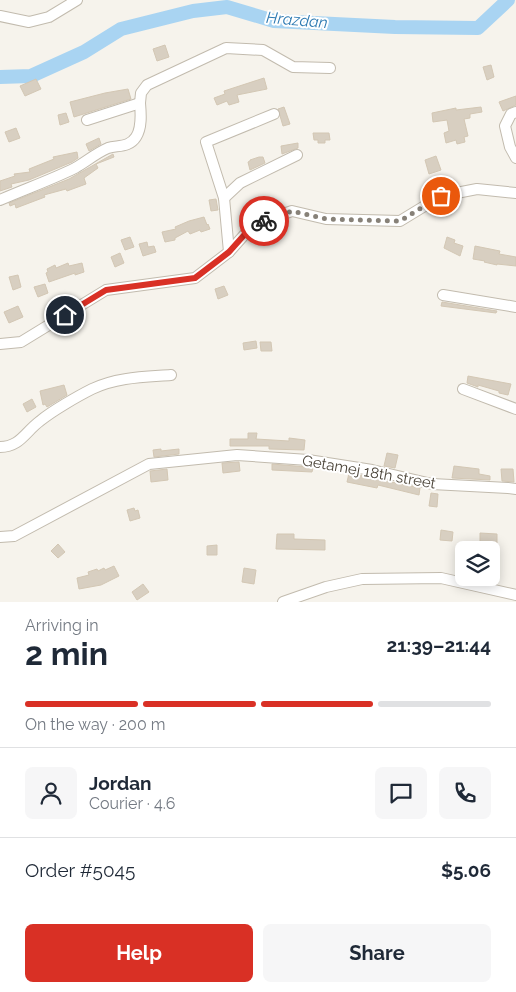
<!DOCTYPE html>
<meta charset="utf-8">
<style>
body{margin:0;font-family:Raleway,sans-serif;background:#f6f6f7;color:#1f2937;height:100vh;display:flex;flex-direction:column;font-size:19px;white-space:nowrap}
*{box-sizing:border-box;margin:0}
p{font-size:16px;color:#747a83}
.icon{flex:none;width:28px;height:28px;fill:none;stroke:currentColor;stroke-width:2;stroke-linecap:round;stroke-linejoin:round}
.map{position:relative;height:602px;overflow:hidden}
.drawer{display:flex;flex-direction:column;background:#fff;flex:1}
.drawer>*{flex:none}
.fabs{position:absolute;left:455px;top:541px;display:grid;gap:10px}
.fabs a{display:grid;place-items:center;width:45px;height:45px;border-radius:8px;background:#fff;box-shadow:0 2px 12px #0003;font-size:25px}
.pin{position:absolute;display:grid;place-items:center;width:42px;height:42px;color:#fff;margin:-21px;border:2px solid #fff;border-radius:50%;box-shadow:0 1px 5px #0007}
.courier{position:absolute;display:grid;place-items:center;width:50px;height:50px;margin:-25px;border:4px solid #d93025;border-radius:50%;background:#fff;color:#222;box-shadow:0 1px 6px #0007}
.headline em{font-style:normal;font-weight:700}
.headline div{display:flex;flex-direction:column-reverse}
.headline{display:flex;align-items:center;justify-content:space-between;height:85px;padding:0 25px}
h1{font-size:32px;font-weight:700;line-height:38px}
.bar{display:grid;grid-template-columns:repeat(4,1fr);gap:8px 5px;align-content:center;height:60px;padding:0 25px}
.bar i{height:6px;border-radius:4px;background:#e0e1e3}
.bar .on{background:#d93025}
.bar p{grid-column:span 4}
.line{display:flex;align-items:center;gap:12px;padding:0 25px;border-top:1px solid #e0e1e3}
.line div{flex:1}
.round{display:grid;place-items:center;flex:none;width:52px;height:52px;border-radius:8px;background:#f6f6f7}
.primary-button{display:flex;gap:10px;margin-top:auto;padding:10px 25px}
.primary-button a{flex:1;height:58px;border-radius:8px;background:#d93025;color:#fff;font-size:20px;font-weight:700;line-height:58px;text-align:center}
.primary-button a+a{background:#f6f6f7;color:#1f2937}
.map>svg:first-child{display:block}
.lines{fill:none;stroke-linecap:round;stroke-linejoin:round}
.river{stroke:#a9d4f2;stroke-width:14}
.building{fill:#d8cfc1;stroke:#d3c7b4}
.minor-casing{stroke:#c2bbae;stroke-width:12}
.minor{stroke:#fff;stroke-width:10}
.done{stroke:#878178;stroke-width:5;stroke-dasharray:0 9}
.route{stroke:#d93025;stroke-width:6}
.labels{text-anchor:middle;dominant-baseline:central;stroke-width:4;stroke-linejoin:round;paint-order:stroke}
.street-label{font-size:15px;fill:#4b4439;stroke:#fff}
.water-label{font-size:16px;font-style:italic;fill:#2e7ab2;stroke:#fff}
</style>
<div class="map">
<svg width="516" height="602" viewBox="0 0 516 602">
<rect width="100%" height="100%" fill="#f6f3ec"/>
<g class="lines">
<!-- river -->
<path class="river" d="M0,77l31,-1 53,-24 37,-23 72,-18 34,-4 47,14 121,6 83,1 30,-28"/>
</g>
<!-- building -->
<g class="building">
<path d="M165,45l4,12 -12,4 -4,-12z"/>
<path d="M491,65l3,12 -7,3 -4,-13z"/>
<path d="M264,78l3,11 -30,6 2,7 -10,3 -2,-4 -10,4 -3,-7 11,-4 -1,-3z"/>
<path d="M36,79l5,10 -16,7 -5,-10z"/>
<path d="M128,89l3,10 -57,18 -4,-15 35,-9z"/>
<path d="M516,96v9l-13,6 -4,-9z"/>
<path d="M284,107l6,17 -7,2 -5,-17z"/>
<path d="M481,107l1,5 -12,2v4l-6,1 4,17 -4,1 1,5 -8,2 -1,-4 -10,3 -2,-10 5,-2 -2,-11 -14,2 -1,-9 24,-5v2z"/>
<path d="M66,113l3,9 -9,3 -2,-10z"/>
<path d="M16,128l4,10 -11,4 -4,-10z"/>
<path d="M313,133h16l1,7h-5v3h-7v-3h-4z"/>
<path d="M99,138l2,6 -12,7 -3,-7z"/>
<path d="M298,143v5l-16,6 -1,-8z"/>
<path d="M77,152l1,6 -6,4 -43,18 -18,4 1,3 -12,4v-10l15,-5 -1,-2 16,-2 -1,-3 25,-10 -1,-2z"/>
<path d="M113,154l1,3 -18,7 2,4 -14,10 2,6 -19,7 -1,-2 -22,6 1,2 -29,11 -1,-4 -5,2 -1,-3 60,-24z"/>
<path d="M436,156l5,14 -12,4 -4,-14z"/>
<path d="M259,157h4l2,6 -15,7 -2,-8 2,-1v-1z"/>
<path d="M216,199l2,11 -7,1 -2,-11z"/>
<path d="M204,217l3,8 1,-1 2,5 -9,3 -1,-2 -10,4 -2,-3 -13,7v2l-10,2 -3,-10 14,-3 -1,-2 14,-6z"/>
<path d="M130,237l4,10 -9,3 -4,-10z"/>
<path d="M447,237l8,3 -1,3 9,3 -3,10 -16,-8z"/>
<path d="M147,242l1,5 6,-1 2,6 -13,4 -4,-12z"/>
<path d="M475,246l25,5 -1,3 17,3v9l-19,-2v1l-13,-3 1,-1 -12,-2z"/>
<path d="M120,253l4,10 -9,4 -4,-10z"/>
<path d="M68,263l1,3 13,-3 2,9 -9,3v-2l-26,9 -3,-9 2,-1 -1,-3 8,-4 1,3z"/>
<path d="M18,275l3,12 -8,3 -4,-13z"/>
<path d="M45,284l3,9 -10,4 -4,-10z"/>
<path d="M224,286l4,9 -10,4 -3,-10z"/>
<path d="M442,302l55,9 -1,2 -55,-7z"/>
<path d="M18,306l5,11 -14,6 -5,-11z"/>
<path d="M256,341l1,7 -13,2 -1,-7z"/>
<path d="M260,342h11l1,9h-11z"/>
<path d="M468,376l43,8 -3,11 -9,-2v-2l-21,-6v2l-11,-4z"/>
<path d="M64,385l3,10 -20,12 -2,-3 -2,1 -3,-14z"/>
<path d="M32,399l4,8 -9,5 -4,-8z"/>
<path d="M248,433h9l-1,6 33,2v-3l16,2 -1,10 -35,-1v-3h-39v-7h18z"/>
<path d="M161,449v2l18,-2v5l-25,3 -1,-7z"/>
<path d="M387,453l11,2 -3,13 -11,-2z"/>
<path d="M239,462l1,9 -17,2 -1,-10z"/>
<path d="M272,464l35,3 6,1 -1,4 -40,-2z"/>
<path d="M454,466l25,3v5l11,2v4l-38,-2z"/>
<path d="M167,469l1,11 -17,2 -1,-11z"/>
<path d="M501,469h12l1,13 -12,-1z"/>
<path d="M349,473l71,15 -1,7 -41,-10 -1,3 -30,-6z"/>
<path d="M431,493l7,1 -1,13 -8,-1z"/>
<path d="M134,508l1,3 3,-1 2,8 -10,3 -3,-11z"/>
<path d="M441,530l12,2 -1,9 -12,-1z"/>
<path d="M480,533l17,1v12l-17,-1z"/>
<path d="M277,534h17v5l31,1v10l-49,-1z"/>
<path d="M58,544l7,8 -7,6 -7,-7z"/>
<path d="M217,545v10h-10v-9z"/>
<path d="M114,566l5,10 -18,9 -22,4 -2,-11 12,-3 -1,-3 9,-3 1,2 6,-3 1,2z"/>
<path d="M244,568l12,2 -2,14 -12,-2z"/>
<path d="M143,584l6,8 -12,8 -5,-8z"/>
</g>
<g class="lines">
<!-- minor casing -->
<g class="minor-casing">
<g id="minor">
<path d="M0,16l29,6 20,-5 28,-17"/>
<path d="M140,103l1,-10 6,-8 79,-37 37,2 30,17 37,1"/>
<path d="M516,112l-5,2 -6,12 5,21 6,11"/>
<path d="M224,198l16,-15 57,-28"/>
<path d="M0,200c25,-11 51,-20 75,-32 11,-6 21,-15 33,-20 9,-3 21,0 28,-11 6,-9 5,-23 4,-34l-53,17"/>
<path d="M229,252l-5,-54 -18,-56 68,-28"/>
<path d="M443,295l73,12"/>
<path d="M0,344l21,-2 85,-52 89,-12 34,-26 25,-28 38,-13 34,8 74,2 41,-25 36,-7 39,4"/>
<path d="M463,389l53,20"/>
<path d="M0,447c20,0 25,-15 40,-26 12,-10 38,-25 52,-32 25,-12 53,-12 79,-14"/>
<path d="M0,537l14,-1 135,-72 88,-9 71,5 64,10 60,14 76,4 8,1"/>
<path d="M283,602l43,-15 36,-8 79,-1 75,17"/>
</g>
</g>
<!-- minor -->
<use href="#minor" class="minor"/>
</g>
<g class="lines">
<!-- done -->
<path class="done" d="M264,221l28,-10 34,8 74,2 41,-25"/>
<!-- route -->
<path class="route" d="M65,315l41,-25 89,-12 34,-26 25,-28 10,-3"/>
</g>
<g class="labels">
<!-- street labels -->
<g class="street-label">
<text transform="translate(369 472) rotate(10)">Getamej 18th street</text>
</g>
<!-- water labels -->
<g class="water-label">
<text transform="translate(297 20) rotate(5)">Hrazdan</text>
</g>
</g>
</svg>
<div class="fabs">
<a><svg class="icon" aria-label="layers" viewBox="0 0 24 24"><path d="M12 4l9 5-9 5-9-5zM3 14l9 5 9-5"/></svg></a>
</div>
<div class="pin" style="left:441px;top:196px;background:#ea580c"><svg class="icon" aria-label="bag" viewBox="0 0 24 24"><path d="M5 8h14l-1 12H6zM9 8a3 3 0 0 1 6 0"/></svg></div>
<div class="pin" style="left:65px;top:315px;background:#1f2937"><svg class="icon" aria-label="home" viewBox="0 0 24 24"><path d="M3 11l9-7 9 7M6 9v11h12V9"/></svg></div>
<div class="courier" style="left:264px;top:221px"><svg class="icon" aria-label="bike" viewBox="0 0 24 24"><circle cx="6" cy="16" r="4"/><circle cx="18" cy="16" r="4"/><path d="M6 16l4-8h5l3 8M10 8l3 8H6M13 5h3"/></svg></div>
</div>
<section class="drawer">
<div class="headline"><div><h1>2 min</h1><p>Arriving in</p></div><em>21:39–21:44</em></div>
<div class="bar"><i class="on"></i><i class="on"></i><i class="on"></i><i></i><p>On the way · 200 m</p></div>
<div class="line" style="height:90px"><a class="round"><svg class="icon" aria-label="person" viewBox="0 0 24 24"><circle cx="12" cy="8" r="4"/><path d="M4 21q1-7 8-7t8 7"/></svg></a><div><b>Jordan</b><p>Courier · 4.6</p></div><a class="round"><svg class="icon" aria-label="chat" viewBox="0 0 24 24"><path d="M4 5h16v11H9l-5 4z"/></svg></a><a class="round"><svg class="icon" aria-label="phone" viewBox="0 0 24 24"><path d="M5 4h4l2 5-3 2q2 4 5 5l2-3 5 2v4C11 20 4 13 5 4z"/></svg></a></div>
<div class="line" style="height:65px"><div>Order #5045</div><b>$5.06</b></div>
<div class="primary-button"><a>Help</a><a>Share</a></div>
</section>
